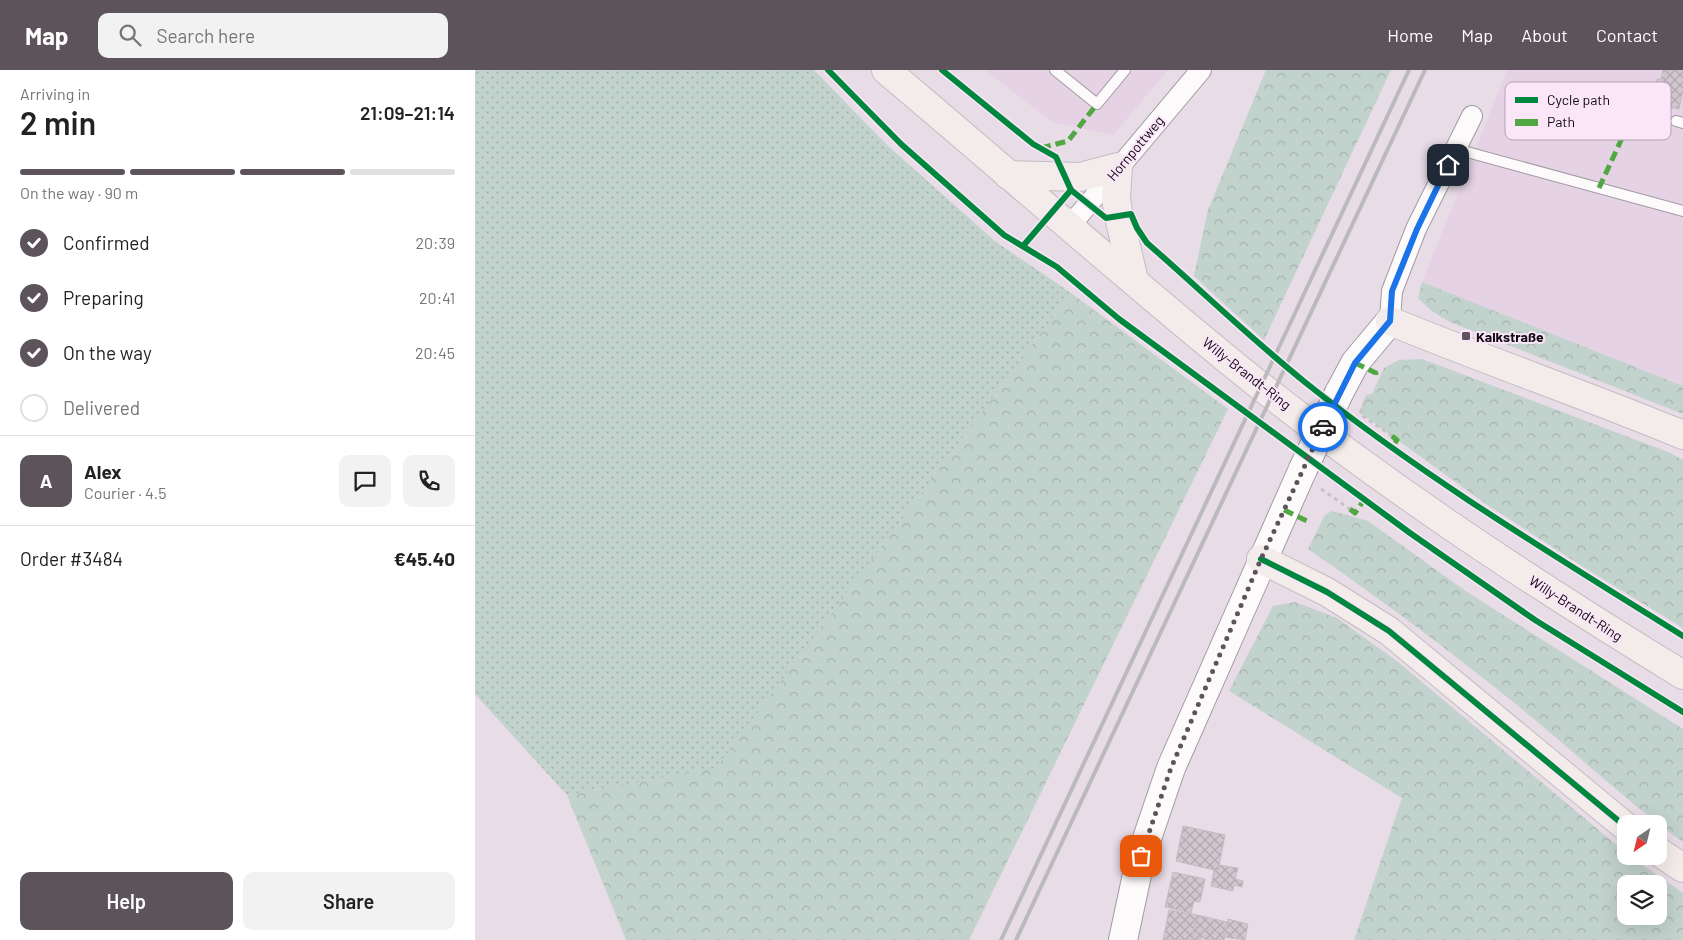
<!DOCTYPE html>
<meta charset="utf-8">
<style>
body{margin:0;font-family:Barlow,sans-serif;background:#f2f2f2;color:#222;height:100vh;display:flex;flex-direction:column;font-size:19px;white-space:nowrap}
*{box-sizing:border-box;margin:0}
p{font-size:16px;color:#767676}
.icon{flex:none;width:28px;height:28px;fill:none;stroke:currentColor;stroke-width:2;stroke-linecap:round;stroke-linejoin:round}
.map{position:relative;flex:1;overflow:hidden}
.panel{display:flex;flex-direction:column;background:#fff;width:475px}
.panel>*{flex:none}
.needle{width:32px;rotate:215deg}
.fabs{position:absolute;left:1142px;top:745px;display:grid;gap:10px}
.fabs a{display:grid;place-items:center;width:50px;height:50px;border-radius:10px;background:#fff;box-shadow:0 5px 20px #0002;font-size:25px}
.pin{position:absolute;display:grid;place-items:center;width:42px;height:42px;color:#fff;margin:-21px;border-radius:10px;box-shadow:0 2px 8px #0006}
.courier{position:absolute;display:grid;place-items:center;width:50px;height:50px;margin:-25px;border:4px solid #1a73e8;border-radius:50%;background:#fff;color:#222;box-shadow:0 1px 6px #0007}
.headline em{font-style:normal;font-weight:600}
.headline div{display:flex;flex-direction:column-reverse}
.headline{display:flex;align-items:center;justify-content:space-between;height:85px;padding:0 20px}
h1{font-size:32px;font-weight:600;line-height:38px}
.bar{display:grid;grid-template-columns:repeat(4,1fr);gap:8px 5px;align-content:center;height:60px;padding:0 20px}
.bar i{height:6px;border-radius:4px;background:#e0e0e0}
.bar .on{background:#5c535b}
.bar p{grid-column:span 4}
.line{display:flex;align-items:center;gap:12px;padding:0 20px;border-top:1px solid #e0e0e0}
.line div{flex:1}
.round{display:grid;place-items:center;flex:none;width:52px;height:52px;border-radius:10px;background:#f2f2f2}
ol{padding:0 20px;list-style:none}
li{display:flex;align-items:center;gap:15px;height:55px}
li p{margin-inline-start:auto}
li .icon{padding:5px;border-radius:50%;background:#5c535b;color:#fff;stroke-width:4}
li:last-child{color:#767676}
li i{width:28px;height:28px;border:2px solid #e0e0e0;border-radius:50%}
.button{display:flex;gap:10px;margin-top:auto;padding:10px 20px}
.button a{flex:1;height:58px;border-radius:10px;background:#5c535b;color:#fff;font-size:20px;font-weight:600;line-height:58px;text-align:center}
.button a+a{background:#f2f2f2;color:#222}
header{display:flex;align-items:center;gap:30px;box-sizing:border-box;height:70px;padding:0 25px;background:#5c535b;color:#fff}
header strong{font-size:24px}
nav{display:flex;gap:28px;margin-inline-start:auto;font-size:18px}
.search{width:350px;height:45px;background:#f2f2f2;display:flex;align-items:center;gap:12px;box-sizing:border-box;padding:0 18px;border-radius:10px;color:#767676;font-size:19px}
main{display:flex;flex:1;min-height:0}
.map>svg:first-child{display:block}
.built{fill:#e6d2e5}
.grass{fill:url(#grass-dots)}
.forest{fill:url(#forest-crowns);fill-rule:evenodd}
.building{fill:url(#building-cross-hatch);stroke:#c5bcc3}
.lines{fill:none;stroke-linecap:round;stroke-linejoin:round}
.lane-casing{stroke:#a39aa2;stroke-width:12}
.street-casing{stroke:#a39aa2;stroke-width:22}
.secondary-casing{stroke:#a39aa2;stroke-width:30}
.primary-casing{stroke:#c3bcc2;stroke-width:30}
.path{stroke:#c6c3c6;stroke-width:3;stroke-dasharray:4 4;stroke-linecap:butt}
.lane{stroke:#fcfafb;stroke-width:10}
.street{stroke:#fcfafb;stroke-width:20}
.secondary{stroke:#fcfafb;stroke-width:28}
.primary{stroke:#f3eceb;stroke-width:28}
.rail{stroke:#bcb9bc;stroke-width:4}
.secondary-bridge-casing{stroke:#a39aa2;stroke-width:30;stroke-linecap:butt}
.secondary-bridge{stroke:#fcfafb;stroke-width:28}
.quiet{stroke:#51a742;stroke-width:5;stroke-dasharray:10 5;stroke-linecap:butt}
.cycleway-casing{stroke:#fae5f9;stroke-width:9}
.cycleway{stroke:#00873e;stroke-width:6}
.done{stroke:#5c535b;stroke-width:5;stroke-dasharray:0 9}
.route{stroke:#1a73e8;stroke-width:6}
.poi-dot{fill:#5c535b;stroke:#fae5f9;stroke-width:2}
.labels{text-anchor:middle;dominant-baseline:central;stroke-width:4;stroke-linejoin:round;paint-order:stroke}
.street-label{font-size:14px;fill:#100910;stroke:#fae5f9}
.poi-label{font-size:14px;font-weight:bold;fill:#100910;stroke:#fae5f9;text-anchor:start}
.key{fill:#fae5f9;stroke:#b4a3b3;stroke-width:1}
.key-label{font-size:14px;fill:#100910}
</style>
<header>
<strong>Map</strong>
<div class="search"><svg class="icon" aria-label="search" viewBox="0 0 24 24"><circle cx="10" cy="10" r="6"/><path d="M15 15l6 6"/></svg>Search here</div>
<nav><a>Home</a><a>Map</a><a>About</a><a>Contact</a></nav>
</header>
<main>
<section class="panel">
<div class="headline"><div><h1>2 min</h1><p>Arriving in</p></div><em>21:09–21:14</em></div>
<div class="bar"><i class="on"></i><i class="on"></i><i class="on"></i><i></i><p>On the way · 90 m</p></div>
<ol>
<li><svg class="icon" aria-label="check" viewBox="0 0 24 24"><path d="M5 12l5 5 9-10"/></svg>Confirmed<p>20:39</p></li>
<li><svg class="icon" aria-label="check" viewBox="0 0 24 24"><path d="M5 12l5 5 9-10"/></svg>Preparing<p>20:41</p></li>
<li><svg class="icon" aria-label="check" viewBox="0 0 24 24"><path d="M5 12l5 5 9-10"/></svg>On the way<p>20:45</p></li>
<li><i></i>Delivered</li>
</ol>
<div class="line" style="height:90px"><b class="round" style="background:#5c535b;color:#fff">A</b><div><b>Alex</b><p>Courier · 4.5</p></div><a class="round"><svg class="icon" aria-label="chat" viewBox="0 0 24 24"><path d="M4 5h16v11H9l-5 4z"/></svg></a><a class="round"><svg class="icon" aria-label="phone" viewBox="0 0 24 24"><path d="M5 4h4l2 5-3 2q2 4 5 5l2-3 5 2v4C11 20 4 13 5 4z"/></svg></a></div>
<div class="line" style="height:65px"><div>Order #3484</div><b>€45.40</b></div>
<div class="button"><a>Help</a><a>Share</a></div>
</section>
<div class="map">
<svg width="1208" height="870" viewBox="0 0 1208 870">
<defs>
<pattern id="grass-dots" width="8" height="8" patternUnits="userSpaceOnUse" patternTransform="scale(1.25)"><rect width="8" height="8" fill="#c2d2cc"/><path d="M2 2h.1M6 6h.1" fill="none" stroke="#a6b3ae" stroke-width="1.8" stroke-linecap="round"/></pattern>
<pattern id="forest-crowns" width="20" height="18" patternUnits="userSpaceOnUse" patternTransform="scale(1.25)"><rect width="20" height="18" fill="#c2d2cc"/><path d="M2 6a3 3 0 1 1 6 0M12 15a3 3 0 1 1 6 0" fill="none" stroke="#a6b3ae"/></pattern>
<pattern id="building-cross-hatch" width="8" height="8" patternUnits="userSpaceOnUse" patternTransform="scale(1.25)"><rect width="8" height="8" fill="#d1c6ce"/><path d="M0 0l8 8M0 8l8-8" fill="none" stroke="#b2a9b0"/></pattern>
</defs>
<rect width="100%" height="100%" fill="#e8dce7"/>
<!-- built -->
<g class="built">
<path d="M510,0h183l-55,65 -61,-13z"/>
<path d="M1032,0h176v316l-261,-104z"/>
</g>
<!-- grass -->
<path class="grass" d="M0,0h339l74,76 108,96 75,51 -355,476 -149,26 -92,-101z"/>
<!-- forest -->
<g class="forest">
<path d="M791,0h125l-127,270 -70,-64 14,-66z"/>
<path d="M947,212l261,104v28l-233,-92 -17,-10 -15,-14z"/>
<path d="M596,223l157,116 -259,531h-343l-59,-145 149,-27z"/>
<path d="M947,289l246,93 15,8v168l-98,-60 -99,-64 -127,-92 7,-17 6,-1 12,-26 15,-8z"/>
<path d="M857,441l36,10 99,71 216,137v113c-56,-40 -106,-88 -160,-132 -70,-57 -141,-110 -215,-161l17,-34z"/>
<path d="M820,532l42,16 61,44 228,191v3h4l53,37v47h-329l48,-142 -173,-107 44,-85zM1151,814h33v32h-33z"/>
</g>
<!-- building -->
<g class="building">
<path d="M1188,0h20v21l-4,18 -27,-5 5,-25h4z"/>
<path d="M708,756l42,9 -7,36 -42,-10z"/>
<path d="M744,795l19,3 -3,11 8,2 -1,6 -8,-2 -1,6 -22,-5 3,-16 4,1z"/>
<path d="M698,802l32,7 -5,23 -6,-1 -3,12 -26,-6z"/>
<path d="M694,840l28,5 -5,25h-29z"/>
<path d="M722,845l30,7 -2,12 -21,-5 -1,4 -10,-1z"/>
<path d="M753,849l20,5 -3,16 -21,-3z"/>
<path d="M729,859l21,5 -1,6h-18l-5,-3v3h-9l1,-8 10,1z"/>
</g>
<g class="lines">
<!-- lane casing -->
<g class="lane-casing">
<g id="lane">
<path d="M580,0l42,34 28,-34"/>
<path d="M1201,51l7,2"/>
<path d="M981,79l227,62"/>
</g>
</g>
<!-- street casing -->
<g class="street-casing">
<g id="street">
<path d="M594,157l132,-157"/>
<path d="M915,251l2,-30 24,-62 56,-113"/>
</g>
</g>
<!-- secondary casing -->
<g class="secondary-casing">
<g id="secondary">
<path d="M864,323l16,-30 35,-42"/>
<path d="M648,870l18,-84 30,-88 132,-299"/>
</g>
</g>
<!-- primary casing -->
<g class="primary-casing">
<g id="primary">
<path d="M411,0c114,96 226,195 342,290 143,117 298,219 455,315"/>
<path d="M533,105l72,2 38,-10 -2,32 3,18 15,63"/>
<path d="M915,251c97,40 196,74 293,114"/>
<path d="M786,489l66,33 62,39 237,196"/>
<path d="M1184,782l24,16"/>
</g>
</g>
<!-- path -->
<g class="path">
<path d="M890,332l-5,12 32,22"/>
<path d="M846,419l29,20"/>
</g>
<!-- lane -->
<use href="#lane" class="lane"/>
<!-- street -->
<use href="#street" class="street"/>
<!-- secondary -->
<use href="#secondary" class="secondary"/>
<!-- primary -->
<use href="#primary" class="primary"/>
<!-- rail -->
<g class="rail">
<path d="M526,870l408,-870"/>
<path d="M541,870l409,-870"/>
</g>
<!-- secondary-bridge casing -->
<g class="secondary-bridge-casing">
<path id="secondary-bridge" d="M828,399l36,-76"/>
</g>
<!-- secondary-bridge -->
<use href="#secondary-bridge" class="secondary-bridge"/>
<!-- quiet -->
<g class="quiet">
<path d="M566,78l27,-7 29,-37"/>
<path d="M1124,118l24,-52 14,-23"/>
<path d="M880,293l21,10 -1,4"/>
<path d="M917,366l5,4 -5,7"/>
<path d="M875,439l5,4 9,-13"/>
<path d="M809,440l23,11"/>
</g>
<!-- cycleway casing -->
<g class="cycleway-casing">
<g id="cycleway">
<path d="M353,0l73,74 103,91 53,32 62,52 291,214 125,87 148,92"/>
<path d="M467,0l91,74 23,13 15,33 35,28 25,-4 6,14 10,15c53,46 104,96 159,140 119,95 249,173 377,253"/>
<path d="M548,176l48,-56"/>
<path d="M786,489l66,33 62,39 237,196"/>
</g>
</g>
<!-- cycleway -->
<use href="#cycleway" class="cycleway"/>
</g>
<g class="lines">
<!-- done -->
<path class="done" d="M666,786l30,-88 90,-209 62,-132"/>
<!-- route -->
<path class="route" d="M848,357l32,-64 35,-42 2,-30 25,-62 31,-64"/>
</g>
<!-- markers -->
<rect class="poi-dot" x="986" y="261" width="10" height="10" rx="2.5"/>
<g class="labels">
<!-- street labels -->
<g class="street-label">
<text transform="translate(660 78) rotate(-50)">Hornpottweg</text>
<text transform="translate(772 303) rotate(38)">Willy-Brandt-Ring</text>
<text transform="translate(1101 538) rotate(33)">Willy-Brandt-Ring</text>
</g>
<!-- poi labels -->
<g class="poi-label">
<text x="1001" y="266">Kalkstraße</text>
</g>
</g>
<!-- legend -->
<rect x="1030" y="12" width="166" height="58" rx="8" class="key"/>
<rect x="1040" y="27" width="23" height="6" fill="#00873e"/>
<rect x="1040" y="49" width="23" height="7" fill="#51a742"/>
<g class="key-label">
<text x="1072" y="35">Cycle path</text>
<text x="1072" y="57">Path</text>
</g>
</svg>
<div class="fabs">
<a><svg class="needle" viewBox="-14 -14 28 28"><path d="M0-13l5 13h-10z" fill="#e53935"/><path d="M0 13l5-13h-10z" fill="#767676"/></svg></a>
<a><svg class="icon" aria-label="layers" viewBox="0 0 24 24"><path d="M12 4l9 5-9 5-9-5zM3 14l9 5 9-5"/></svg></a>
</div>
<div class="pin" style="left:666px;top:786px;background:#ea580c"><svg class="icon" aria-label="bag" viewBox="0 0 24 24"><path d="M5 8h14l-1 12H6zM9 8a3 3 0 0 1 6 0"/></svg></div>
<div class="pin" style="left:973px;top:95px;background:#1f2937"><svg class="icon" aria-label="home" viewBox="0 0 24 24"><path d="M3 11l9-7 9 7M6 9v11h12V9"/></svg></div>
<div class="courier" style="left:848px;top:357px"><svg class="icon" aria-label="car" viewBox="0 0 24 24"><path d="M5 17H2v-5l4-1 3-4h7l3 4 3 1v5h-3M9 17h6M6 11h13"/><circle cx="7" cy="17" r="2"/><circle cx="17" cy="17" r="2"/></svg></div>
</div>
</main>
